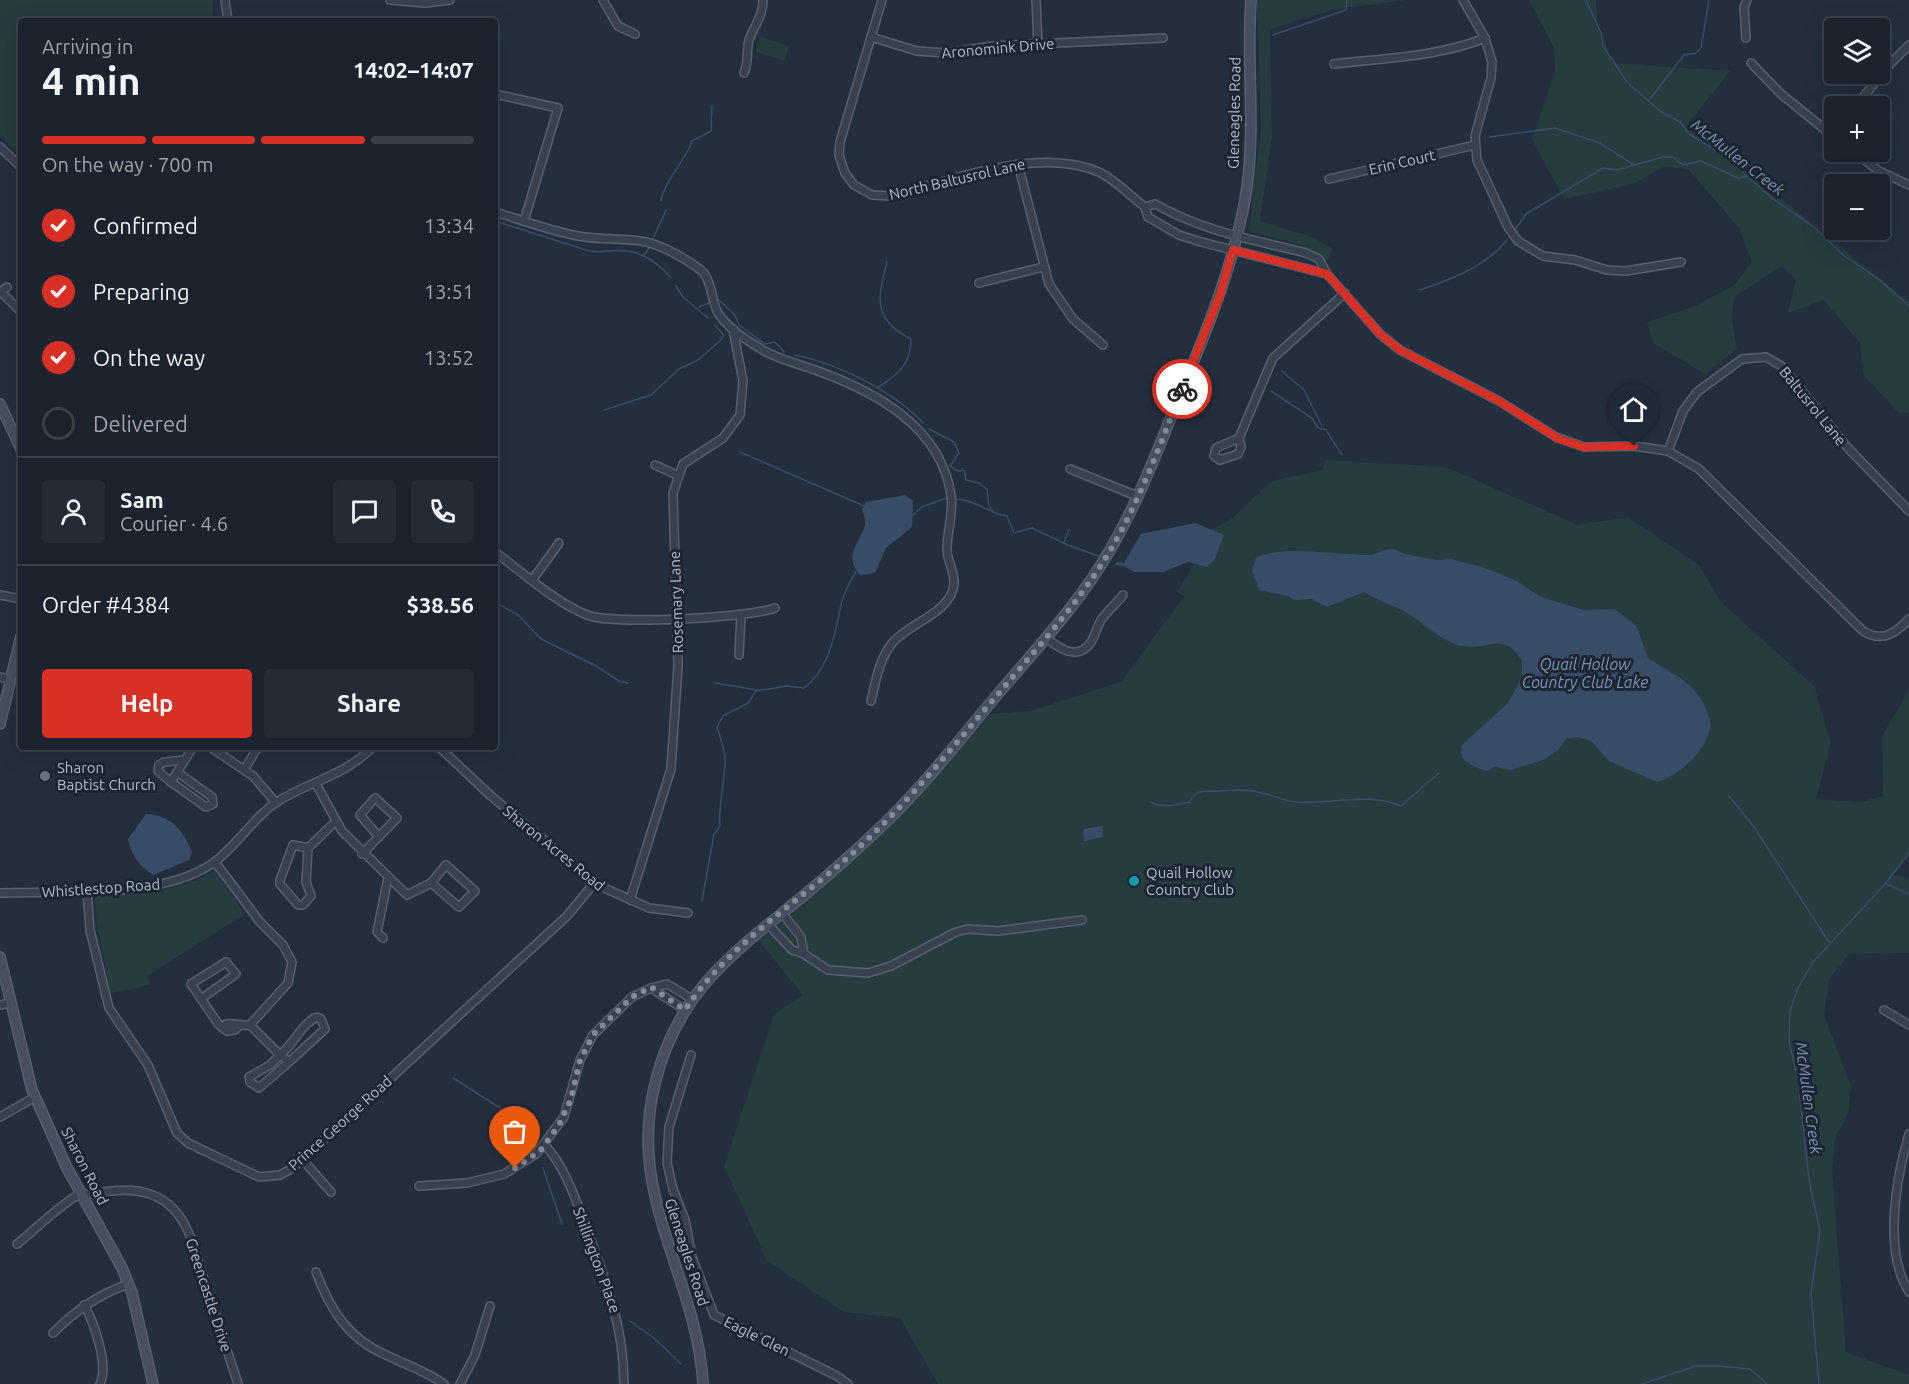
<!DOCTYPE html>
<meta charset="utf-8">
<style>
body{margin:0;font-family:Ubuntu,sans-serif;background:#242b36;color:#f1f3f6;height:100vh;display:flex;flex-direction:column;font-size:22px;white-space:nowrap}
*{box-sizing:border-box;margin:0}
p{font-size:20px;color:#a0a4aa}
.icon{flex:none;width:33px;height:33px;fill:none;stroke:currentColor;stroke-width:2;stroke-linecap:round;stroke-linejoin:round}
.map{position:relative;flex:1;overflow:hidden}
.drawer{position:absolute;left:18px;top:18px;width:480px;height:732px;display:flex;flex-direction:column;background:#1b232e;border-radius:6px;box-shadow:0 6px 24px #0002,0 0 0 2px #39404a}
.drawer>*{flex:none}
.tools{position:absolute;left:1824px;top:18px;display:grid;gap:12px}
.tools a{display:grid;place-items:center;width:66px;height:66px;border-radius:6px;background:#1b232e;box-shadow:0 6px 24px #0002,0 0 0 2px #39404a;font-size:30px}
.pin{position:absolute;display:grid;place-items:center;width:51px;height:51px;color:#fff;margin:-62px -26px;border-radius:50% 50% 50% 0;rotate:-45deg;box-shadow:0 0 6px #0007}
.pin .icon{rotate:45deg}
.courier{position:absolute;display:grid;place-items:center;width:60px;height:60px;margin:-30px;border:4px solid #d93025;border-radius:50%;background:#fff;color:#222;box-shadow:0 2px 8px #0007}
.summary em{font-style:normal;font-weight:700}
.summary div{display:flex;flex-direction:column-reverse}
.summary{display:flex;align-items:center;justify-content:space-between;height:102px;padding:0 24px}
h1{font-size:39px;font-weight:700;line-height:45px}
.bar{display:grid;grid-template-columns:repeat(4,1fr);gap:9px 6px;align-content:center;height:72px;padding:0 24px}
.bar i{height:8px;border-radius:4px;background:#39404a}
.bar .selected{background:#d93025}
.bar p{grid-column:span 4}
.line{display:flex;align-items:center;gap:15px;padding:0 24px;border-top:2px solid #39404a}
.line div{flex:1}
.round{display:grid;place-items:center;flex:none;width:63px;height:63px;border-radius:6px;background:#242b36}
ol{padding:0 24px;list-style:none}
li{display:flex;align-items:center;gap:18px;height:66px}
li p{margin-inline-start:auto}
li .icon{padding:6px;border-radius:50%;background:#d93025;color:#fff;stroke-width:4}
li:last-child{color:#a0a4aa}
li i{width:33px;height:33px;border:3px solid #39404a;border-radius:50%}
.cta{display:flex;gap:12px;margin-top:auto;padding:12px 24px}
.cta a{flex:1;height:69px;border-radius:6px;background:#d93025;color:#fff;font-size:24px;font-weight:700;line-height:69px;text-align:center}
.cta a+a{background:#242b36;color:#f1f3f6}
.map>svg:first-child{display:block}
.green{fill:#263c3f}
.water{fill:#394c67}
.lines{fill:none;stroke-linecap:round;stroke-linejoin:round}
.stream{stroke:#394c67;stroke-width:1.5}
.street-casing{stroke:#565f6c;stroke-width:10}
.secondary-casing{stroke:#565f6c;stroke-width:12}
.street{stroke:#38414e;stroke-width:7}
.secondary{stroke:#465061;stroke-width:9}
.done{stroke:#828b98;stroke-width:6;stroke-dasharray:0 10.8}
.route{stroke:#d93025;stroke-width:8}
.worship-dot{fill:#6b7280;stroke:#1d2633;stroke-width:2}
.culture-dot{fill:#0f9aa8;stroke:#1d2633;stroke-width:2}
.labels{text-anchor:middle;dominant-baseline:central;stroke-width:6;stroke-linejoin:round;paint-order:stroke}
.street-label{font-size:15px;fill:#b4bcc9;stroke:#1d2633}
.poi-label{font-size:15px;fill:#b4bcc9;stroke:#1d2633;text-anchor:start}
.water-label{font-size:16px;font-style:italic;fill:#7c92b1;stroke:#1d2633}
</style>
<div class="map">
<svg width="1909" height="1384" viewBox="0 0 1909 1384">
<rect width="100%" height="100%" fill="#242f3e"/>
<!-- green -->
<g class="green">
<path d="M0,0h213v21h-192v136l-21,-22z"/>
<path d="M1257,0h150l-72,9 -65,20 2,108 -12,84 55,17 17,11 -5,13 -23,-16 -55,-15 12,-102z"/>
<path d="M1529,0h67l1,22 16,41 117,8 -42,53 221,178v111l-11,-1 -35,-38 -3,-31 -36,-43 -36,13 8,-33 -14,-14 -48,31 -2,24 5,28 -32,25 -52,-31 -6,-21 46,-15 41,-22 18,-23 -13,-34 -51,-59 -24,-2 -31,17 -69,15 -32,-60 23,-68 -1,-23z"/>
<path d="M761,37l28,9 -4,15 -29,-9z"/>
<path d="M1326,460l120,7 132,58 50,-8 71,48 23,38 92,83 17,57 -15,56 45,3 22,-6 -1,-60 27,-46v163l-15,22 15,3v75l-60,1 -20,26 -5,35 27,71 -3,28 -13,24 -3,35 14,179 63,23v9h-971l-38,-66 -56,-6 -77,-51 -43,-95 50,-152 29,-19 -44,-54 57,-47 75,-68 99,-112 40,-3 91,-29 63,-86 -7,-4 20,-32 -2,-22 34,-17 43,-40 50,-11z"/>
<path d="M214,871l31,43 -98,62 3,9 -39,8 -14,-67 -2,-30c43,-2 80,-3 119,-25z"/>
</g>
<!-- water -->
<g class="water">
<path d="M905,495l8,5 -1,27 -26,21 -11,25 -15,2c-21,-24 8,-36 5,-57 -1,-3 -3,-6 -3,-9l4,-7z"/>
<path d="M1195,523l29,12 -9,24 -8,8 -19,-5 -25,10h-29l-10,-6 -10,-1 3,-3 7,1 17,-29z"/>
<path d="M1393,549l12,5 31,6 15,-1 34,9 32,13 22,15 44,14 32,-1 22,18 11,31c31,21 53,25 63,67 -6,27 -28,48 -54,57l-48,-21 -18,-20 -12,-4 -12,1 -9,12 -15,10 -32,10 -16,-3 -9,4 -13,-5 -10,-7 -2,-7 1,-7 45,-41 15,-26v-17c-18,-32 -37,-9 -61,-15 -24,-7 -39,-25 -59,-36 -13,-6 -26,-10 -38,-18l-37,15 -15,-8 -18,1 -6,-4 -29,-6 -7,-19 4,-13c19,-13 86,-3 110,-3 9,1 16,-6 27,-6z"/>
<path d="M146,814c26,1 37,17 46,38l-3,8 -36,15c-15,-10 -21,-19 -25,-36z"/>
<path d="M1102,826l1,11 -19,4 -1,-12z"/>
</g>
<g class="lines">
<!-- stream -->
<g class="stream">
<path d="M1586,0l15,33 2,13 24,36 33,29 20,11 9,12 33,20 50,44 42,29 29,28 37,25 29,26"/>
<path d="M1273,35l73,-25 1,-10"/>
<path d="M1650,99l34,-44 12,-2 5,-5 8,-48"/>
<path d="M1490,137l65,-9 45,15 34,22"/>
<path d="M661,201c4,-22 24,-39 31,-60l19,-10 1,-26"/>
<path d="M495,221l94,30c13,2 25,-2 38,0 15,1 35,15 44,27"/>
<path d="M1516,228l10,-14 77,-46 14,2 46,-13h10l10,8 18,-4 37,17 10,-2"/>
<path d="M653,239l13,-29"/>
<path d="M644,256l5,-8"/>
<path d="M676,286l7,11 25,21"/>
<path d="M1420,290c32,-11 65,-23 87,-50"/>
<path d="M718,299l17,16 4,10 26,19 10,-2 9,10"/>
<path d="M699,307l10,-4"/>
<path d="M795,355c44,9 98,36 128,68"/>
<path d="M1282,371l22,19 18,36"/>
<path d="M879,387c20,-13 32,-24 32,-48 -38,-19 -34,-40 -24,-77"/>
<path d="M1271,391l41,27 6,10 8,2 16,25"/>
<path d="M604,410l47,-15 28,-26 19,-9 24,-21 1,-5 -8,-9"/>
<path d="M929,429l25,13 5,11 -9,13 8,5 6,-1 2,10 13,3 8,6 2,18 5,5"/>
<path d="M740,452l124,54"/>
<path d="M956,499c20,1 32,14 51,17l7,17 18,-5 36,17 30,11"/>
<path d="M913,515l9,-8 25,-9"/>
<path d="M1064,542l5,-12"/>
<path d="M495,602l23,13 23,24 55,27 23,15 9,2"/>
<path d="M715,683l43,7"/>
<path d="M1729,796l25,31 75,115"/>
<path d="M1150,802c14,7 25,2 40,0 4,-11 11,-11 22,-11 14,1 27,-3 41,0 15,2 29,10 44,11 35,2 72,-10 104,4l38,-33"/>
<path d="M1887,884l22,10"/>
<path d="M702,901l12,-67 6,-8c-2,-22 5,-43 5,-66 0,-12 -5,-22 -8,-33l6,-11 25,-13 8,-12 30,-5 18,2c26,-20 31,-54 37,-83 2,-12 10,-24 15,-34"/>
<path d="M453,1078l47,30 30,33"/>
<path d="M543,1168l19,56"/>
<path d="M630,1321l25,18 26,25"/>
<path d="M1642,1384l54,-18h24l30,3 17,15"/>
<path d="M1819,1384l-8,-91 9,-61 -11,-52 -11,-101 -9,-37 1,-31 8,-23 15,-26 73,-79 23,-30"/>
</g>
<!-- street casing -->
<g class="street-casing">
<g id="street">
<path d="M225,0l3,21"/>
<path d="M390,0l35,3 25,-3"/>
<path d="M603,0l15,26 17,8"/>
<path d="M882,0l-42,142 -1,13 6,18 9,12 18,10 19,1c62,-16 150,-51 210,-23 17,9 29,23 44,34"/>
<path d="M1036,0l2,44"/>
<path d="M1463,0l22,38 7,24 -1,16 -16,58 2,24 31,67 10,14 25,15 32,4 32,10 19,1 55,-9"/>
<path d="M871,37l46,14 29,2 47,-7 170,-8"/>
<path d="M1746,38l-2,-31 3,-7"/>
<path d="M1751,63l30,31 53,43"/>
<path d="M1334,64c50,-6 104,-7 151,-26"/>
<path d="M744,73c5,-11 2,-21 5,-33 5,-14 14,-24 14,-40"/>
<path d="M495,94l63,14 -34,113"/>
<path d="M1856,106l35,-43 18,-18"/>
<path d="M0,147l21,20"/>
<path d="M1853,152l26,19 30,14"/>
<path d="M1018,164l31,120 24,35 30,26"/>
<path d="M1329,179l146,-34"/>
<path d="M1145,207l10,-3c50,28 96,35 151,49l13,6 8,15 53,60 20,16 99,51 57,36 28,10 50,-1 34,5"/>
<path d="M1145,207l3,10 31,18 22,7 126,32"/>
<path d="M495,212c27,8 55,19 83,24 21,4 42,2 63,5 19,3 42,16 57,27 15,10 12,30 20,45 10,16 29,28 45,37 16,10 37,14 55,21 58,21 123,56 133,124 3,18 -4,35 -4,54 0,12 8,23 7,35 -3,29 -43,38 -61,58 -14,17 -17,38 -22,59"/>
<path d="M979,283l64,-16"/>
<path d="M0,291l21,21"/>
<path d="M0,292l7,-5"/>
<path d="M1239,438l2,9 -3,7 -18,6 -6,-4 2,-8 23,-10 34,-80 72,-65"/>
<path d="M655,465l22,10"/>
<path d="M1070,469l67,27"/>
<path d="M1909,511l-62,-64 -64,-80 -17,-10 -24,2 -45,33 -14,19 -15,40 31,18 164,162c19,12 33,2 46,-12"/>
<path d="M495,552c27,20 61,51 92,63 25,10 161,3 188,-7"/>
<path d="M533,579l26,-36"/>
<path d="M0,595l21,4"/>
<path d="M1046,638c13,10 32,24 45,4 4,-6 6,-15 10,-22 6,-9 15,-16 22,-25"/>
<path d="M739,655l2,-41"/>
<path d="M0,677l9,2"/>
<path d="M210,747l43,29 23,27"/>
<path d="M290,747h2"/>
<path d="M439,747l52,49 109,90 49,22 39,5"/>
<path d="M184,760l-20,2 -5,3 -1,6 13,11 22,-35"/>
<path d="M244,770l14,-23"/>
<path d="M171,782l35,25 7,-3 -1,-7 -35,-25"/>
<path d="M316,784l26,47 65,64 24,-12 15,-18 29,26 -16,16 -28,-24"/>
<path d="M308,848l-15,-3 -13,35v4l18,21h5l8,-9 -5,-14 2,-34 27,-26"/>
<path d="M362,854l35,-36 -22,-20 -15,17 19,22"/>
<path d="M215,862l45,60 23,23 9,17 -4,21 -38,42"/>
<path d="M87,890l3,40 19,78 39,57 29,68 11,10 71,34 21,-2 13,-7 274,-252 28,-34"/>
<path d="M0,893c63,-2 162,6 213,-30 24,-17 38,-43 62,-60 34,-22 68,-26 98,-56"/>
<path d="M630,900l41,-131 7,-103 -5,-173 10,-29 40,-26 17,-23 3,-34 -10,-52"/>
<path d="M768,924l24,26 12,4 -3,-17 -19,-24"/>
<path d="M383,938l-6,-6 11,-54"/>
<path d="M804,954l24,16 40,3 23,-7 63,-33 13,-4 31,2 84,-11"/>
<path d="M201,999l35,-25 -10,-12 -35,22 28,41 4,3"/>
<path d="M0,1005l9,-2"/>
<path d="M685,1010l-34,-22 16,-4 25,15"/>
<path d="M1884,1010l25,15"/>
<path d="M239,1026l-4,4 -8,1 -4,-3 3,-4c9,-1 15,2 24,1l30,30 -10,10 -21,12 1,5 9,6 30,-26 -9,-7c14,-11 22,-32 37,-38l4,2 4,10 -36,33"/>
<path d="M691,1055l-22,72 -2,36 6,26 12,31 7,37 22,58 123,61 11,8"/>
<path d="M0,1117l35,-20"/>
<path d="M1909,1134c-13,44 -26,117 0,158"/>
<path d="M545,1145c21,24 30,53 41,82 20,53 38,100 38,157"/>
<path d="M302,1159l29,33"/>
<path d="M419,1186l48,-3 37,-9 32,-20 28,-37 16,-57 13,-25 39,-38 19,-9"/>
<path d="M17,1244c19,-15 40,-37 61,-49 5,-2 9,0 14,-1 44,-9 80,-4 98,42l48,148"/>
<path d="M316,1272c14,37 32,67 70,83 20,10 40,16 58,29"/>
<path d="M84,1305c10,17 25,60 16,79"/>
<path d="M53,1333c23,-23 45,-38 75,-49"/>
<path d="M460,1384l15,-29 15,-49"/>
</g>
</g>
<!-- secondary casing -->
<g class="secondary-casing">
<g id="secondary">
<path d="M0,404l21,45"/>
<path d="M0,724l21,-88"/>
<path d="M0,957l32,133 35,78 55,100 10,25 21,91"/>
<path d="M703,1384c-6,-106 -75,-185 -49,-296 21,-95 78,-134 148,-191 29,-24 57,-49 84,-75 40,-39 75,-84 111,-127 39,-46 82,-91 113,-145 31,-53 52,-111 75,-168 25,-59 48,-118 60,-182 12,-70 1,-132 6,-200"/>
</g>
</g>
<!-- street -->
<use href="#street" class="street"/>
<!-- secondary -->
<use href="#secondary" class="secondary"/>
</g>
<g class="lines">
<!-- done -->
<path class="done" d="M515,1168l25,-17 19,-26 12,-26 9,-39 13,-25 39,-38 19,-10 34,23c46,-70 124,-114 184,-172 47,-45 88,-96 130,-145 38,-45 78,-88 109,-139 31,-51 52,-109 74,-165"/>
<!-- route -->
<path class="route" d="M1182,389l38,-94 13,-45 94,24 53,60 20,16 99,51 60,38 25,8 50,-1"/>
</g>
<!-- markers -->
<circle class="worship-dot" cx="45" cy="776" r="6"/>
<circle class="culture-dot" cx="1134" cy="881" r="6"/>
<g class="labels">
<!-- street labels -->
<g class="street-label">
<text transform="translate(998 48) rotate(-5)">Aronomink Drive</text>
<text transform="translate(1234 113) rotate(-89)">Gleneagles Road</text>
<text transform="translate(1402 162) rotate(-13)">Erin Court</text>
<text transform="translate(957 179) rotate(-13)">North Baltusrol Lane</text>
<text transform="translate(1813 406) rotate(51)">Baltusrol Lane</text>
<text transform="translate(676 602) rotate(-92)">Rosemary Lane</text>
<text transform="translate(554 848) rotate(39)">Sharon Acres Road</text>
<text transform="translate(101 888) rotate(-4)">Whistlestop Road</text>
<text transform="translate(340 1123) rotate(-42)">Prince George Road</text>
<text transform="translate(85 1166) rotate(63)">Sharon Road</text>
<text transform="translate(687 1252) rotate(72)">Gleneagles Road</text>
<text transform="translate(597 1260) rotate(70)">Shillington Place</text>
<text transform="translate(209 1295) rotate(72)">Greencastle Drive</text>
<text transform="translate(757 1336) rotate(26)">Eagle Glen</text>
</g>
<!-- poi labels -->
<g class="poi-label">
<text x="57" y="767">Sharon<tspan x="57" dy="17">Baptist Church</tspan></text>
<text x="1146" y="872">Quail Hollow<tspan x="1146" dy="17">Country Club</tspan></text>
</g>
<!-- water labels -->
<g class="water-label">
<text transform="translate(1738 157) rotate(38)">McMullen Creek</text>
<text x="1585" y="664">Quail Hollow<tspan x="1585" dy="18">Country Club Lake</tspan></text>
<text transform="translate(1809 1098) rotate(82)">McMullen Creek</text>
</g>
</g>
</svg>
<div class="tools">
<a><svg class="icon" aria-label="layers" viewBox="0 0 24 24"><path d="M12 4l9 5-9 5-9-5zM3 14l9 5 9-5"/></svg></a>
<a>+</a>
<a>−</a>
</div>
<div class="pin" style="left:515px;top:1168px;background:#ea580c"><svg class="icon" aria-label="bag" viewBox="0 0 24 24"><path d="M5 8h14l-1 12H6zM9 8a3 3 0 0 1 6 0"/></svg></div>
<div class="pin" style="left:1634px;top:446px;background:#1f2937"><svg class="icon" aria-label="home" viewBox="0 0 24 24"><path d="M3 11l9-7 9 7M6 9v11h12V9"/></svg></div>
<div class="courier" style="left:1182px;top:389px"><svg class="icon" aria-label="bike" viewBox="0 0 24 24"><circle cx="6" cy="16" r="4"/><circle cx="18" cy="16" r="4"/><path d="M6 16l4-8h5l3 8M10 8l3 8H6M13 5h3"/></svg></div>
<section class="drawer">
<div class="summary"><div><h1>4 min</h1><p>Arriving in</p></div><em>14:02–14:07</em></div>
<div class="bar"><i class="selected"></i><i class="selected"></i><i class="selected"></i><i></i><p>On the way · 700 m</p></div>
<ol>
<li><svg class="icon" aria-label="check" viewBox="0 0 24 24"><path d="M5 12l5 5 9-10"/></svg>Confirmed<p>13:34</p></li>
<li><svg class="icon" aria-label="check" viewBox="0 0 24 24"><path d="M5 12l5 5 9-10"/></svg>Preparing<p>13:51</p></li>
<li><svg class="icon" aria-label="check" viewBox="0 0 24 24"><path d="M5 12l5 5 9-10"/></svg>On the way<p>13:52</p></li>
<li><i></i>Delivered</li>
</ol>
<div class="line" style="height:108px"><a class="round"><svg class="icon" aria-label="person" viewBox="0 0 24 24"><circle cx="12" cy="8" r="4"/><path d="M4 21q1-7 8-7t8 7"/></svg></a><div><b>Sam</b><p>Courier · 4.6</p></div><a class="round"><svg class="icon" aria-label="chat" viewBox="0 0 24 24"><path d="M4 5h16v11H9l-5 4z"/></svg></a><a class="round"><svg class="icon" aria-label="phone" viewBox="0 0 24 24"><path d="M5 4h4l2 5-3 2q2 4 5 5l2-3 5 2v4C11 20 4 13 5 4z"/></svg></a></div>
<div class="line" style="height:78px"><div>Order #4384</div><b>$38.56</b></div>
<div class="cta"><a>Help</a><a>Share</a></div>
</section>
</div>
